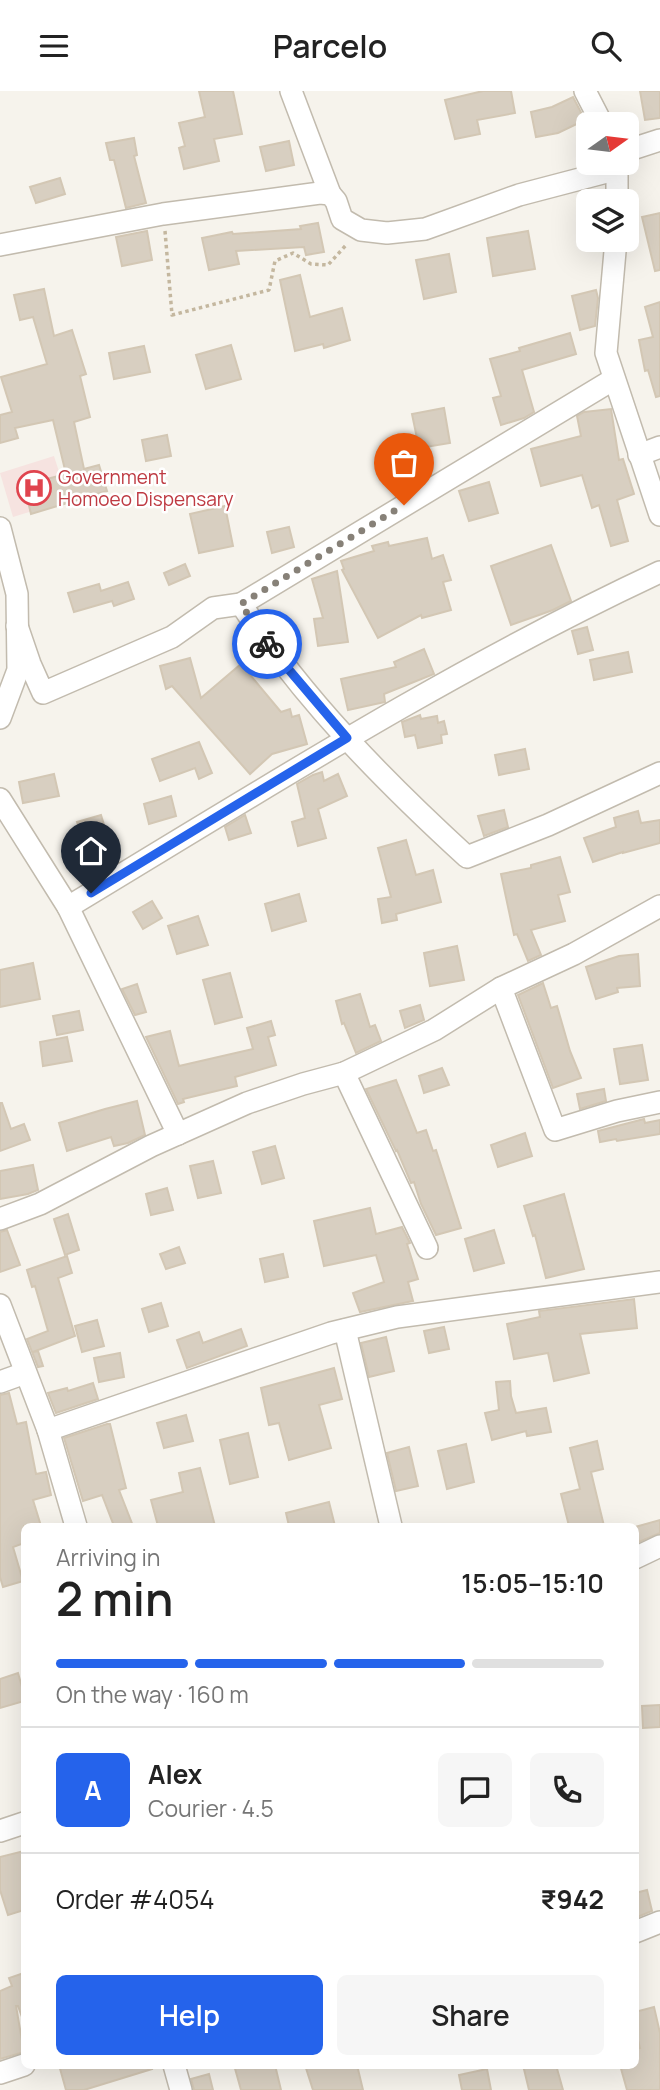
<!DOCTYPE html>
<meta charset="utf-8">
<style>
body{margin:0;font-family:Manrope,sans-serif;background:#f6f6f6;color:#222;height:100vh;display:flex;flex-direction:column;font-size:26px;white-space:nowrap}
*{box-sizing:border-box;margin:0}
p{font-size:23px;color:#767676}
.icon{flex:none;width:38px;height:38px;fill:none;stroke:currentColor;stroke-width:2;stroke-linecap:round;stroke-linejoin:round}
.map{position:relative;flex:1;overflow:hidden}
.side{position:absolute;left:21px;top:1432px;width:618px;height:546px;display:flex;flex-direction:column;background:#fff;border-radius:10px;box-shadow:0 7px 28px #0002}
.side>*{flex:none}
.needle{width:46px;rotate:76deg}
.tools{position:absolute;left:576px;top:21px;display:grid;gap:14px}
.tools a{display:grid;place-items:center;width:63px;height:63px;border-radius:10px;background:#fff;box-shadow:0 7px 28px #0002;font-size:35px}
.pin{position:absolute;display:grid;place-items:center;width:60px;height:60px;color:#fff;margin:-72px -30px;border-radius:50% 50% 50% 0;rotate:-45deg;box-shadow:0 0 7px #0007}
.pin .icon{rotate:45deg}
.courier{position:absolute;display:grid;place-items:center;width:70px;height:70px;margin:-35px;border:5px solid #2563eb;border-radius:50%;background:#fff;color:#222;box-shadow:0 2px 9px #0007}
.overview em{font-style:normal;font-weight:600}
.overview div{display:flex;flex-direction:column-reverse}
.overview{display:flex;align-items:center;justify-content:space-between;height:119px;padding:0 35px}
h1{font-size:46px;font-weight:600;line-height:52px}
.bar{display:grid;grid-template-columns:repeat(4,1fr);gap:10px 7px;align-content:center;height:84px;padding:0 35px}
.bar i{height:9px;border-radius:5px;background:#e0e0e0}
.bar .current{background:#2563eb}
.bar p{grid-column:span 4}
.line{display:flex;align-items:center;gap:18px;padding:0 35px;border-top:2px solid #e0e0e0}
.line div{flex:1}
.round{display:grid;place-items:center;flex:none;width:74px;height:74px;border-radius:10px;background:#f6f6f6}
.button{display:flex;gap:14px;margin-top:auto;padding:14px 35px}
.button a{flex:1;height:80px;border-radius:10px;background:#2563eb;color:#fff;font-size:28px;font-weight:600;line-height:80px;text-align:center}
.button a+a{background:#f6f6f6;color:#222}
header{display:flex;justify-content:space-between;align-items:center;height:91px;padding:0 35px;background:#fff;font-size:32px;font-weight:600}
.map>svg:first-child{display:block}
.medical{fill:#f6e3e0}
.building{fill:#d8cfc1;stroke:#d3c7b4;stroke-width:2}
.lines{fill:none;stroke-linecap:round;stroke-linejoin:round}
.minor-casing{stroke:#c2bbae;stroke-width:24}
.path{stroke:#c4b79f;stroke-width:3.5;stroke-dasharray:3.5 3.5;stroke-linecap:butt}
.minor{stroke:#fff;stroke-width:21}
.done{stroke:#878178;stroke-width:7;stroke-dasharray:0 12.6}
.route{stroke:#2563eb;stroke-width:9}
.labels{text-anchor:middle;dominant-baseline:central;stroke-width:5;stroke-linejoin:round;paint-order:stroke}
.health-label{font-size:19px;fill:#be3a42;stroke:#fff;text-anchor:start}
</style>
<header><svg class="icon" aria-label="menu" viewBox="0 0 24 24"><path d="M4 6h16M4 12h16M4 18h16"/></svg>Parcelo<svg class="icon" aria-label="search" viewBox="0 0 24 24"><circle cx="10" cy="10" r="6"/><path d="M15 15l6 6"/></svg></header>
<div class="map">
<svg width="660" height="1999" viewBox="0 0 660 1999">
<rect width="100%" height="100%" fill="#f6f3ec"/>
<!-- medical -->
<path class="medical" d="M54,365l14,44 -55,17 -13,-44z"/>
<!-- building -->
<g class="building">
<path d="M199,0h34l9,43 -28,5 5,22 -35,8 -5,-21 6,-2 -6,-23 26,-6z"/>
<path d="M483,0h28l4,22 -38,7 3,14 -25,5 -10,-39z"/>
<path d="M640,0h20v27l-15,2z"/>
<path d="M573,6l12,23 -27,13 -22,4 -5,-25 21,-5z"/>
<path d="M134,47l3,17 -3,1 12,47 -20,5 -12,-48h-4l-4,-17z"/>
<path d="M289,50l5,24 -28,6 -6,-24z"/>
<path d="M60,87l5,16 -29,9 -6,-16z"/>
<path d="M660,122v57l-5,1 -13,-54z"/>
<path d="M318,132l6,29 -18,3 -2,-8 -68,4 3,13 -30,6 -7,-32 30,-6 1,2 68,-5 -1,-3z"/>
<path d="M147,140l5,29 -30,6 -6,-29z"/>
<path d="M528,140l7,38 -42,7 -6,-38z"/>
<path d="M449,163l7,38 -32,7 -8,-39z"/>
<path d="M300,184l10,42 32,-9 8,32 -26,8 -1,-4 -28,7 -15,-71z"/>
<path d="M44,198l10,47 18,-6 14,44 -6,2 10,41 -16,5 10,47 15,-4 8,26 -76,23 -7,-29 42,-11 -13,-54 -38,8 3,10 -18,5v-28l12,-3 -11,-35 46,-13 -14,-47 -13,3 -6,-25z"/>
<path d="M596,199l2,8 -3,28 -15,4 -8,-34z"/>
<path d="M660,211v94l-4,1 -8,-27 -3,1 -6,-31 14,-3 -8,-30z"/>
<path d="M570,242l6,21 -54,16 12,42 -10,6 -23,7 -8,-27 8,-2 -11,-37 30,-8 -1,-3z"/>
<path d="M231,254l10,34 -35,10 -10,-34z"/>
<path d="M144,255l6,26 -36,7 -5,-26z"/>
<path d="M444,317l6,35 -31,5 -7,-34z"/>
<path d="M611,318l8,51 4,-1 11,35 -17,6 11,41 -17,5 -12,-41 -7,3 -10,-33 -41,11 -10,-37 50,-13 -4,-20 7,-4z"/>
<path d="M167,344l4,21 -25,5 -4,-21z"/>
<path d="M489,391l9,31 -29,8 -10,-30z"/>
<path d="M225,415l8,40 -34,7 -9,-39z"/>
<path d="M289,436l5,20 -22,6 -5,-21z"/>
<path d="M427,447l5,21 11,-4 8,25 -8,2 8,28 -29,8 -1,-3 -43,23 -36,-68 2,-1 -3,-8 33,-10 -2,-5 16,-4 1,4z"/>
<path d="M551,454l20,56 -18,9 -42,15 -20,-59z"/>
<path d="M185,473l5,12 -21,9 -5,-12z"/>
<path d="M337,480l11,71 -30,4 -4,-27 9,-1 -11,-39z"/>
<path d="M128,491l6,17 -20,7 -2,-5 -38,11 -6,-19 31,-9 2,7z"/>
<path d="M587,536l6,23 -15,4 -6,-23z"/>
<path d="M424,558l10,25 -50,20 1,8 -37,8 -7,-31 55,-12 -2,-5z"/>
<path d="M628,561l4,20 -38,8 -4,-20z"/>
<path d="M190,567l11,40 40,-34 40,48 9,-3 2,8 7,-2 8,29 -35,10 -22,20 -78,-88 -6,3 -6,-23z"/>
<path d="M420,624l1,4 16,-3 1,7 6,-2 3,13 -6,1 1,8 -24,5 -3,-13 -10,2 -3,-15z"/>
<path d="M199,651l13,31 -13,6 -4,-11 -35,13 -8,-22z"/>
<path d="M525,658l4,20 -30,6 -4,-20z"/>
<path d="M322,681l2,9 14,-7 9,22 -29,13 8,29 -28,8 -6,-24 13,-4 -8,-34 16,-9z"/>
<path d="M54,683l5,22 -36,7 -4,-21z"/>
<path d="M171,705l5,20 -27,8 -5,-20z"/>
<path d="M504,719l4,17 -24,9 -6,-20z"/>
<path d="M638,720l3,12 19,-3v23l-37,10v-1l-30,10 -9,-24 32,-11 -2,-9z"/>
<path d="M101,724l13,42 -43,13 -7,-23 20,-6 -7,-19z"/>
<path d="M245,724l6,18 -22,7 -4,-13z"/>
<path d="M406,749l10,35 17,-5 8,32 -45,12 1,6 -15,3 -4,-24 13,-2 -13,-49z"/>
<path d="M560,766l10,35 -12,3 7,26 -34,9 10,25 -13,6 -11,-27 -3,1 -13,-61 30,-6v-3z"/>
<path d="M299,803l7,27 -34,10 -7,-27z"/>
<path d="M152,810l10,17 -19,11 -10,-17z"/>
<path d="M198,825l10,29 -31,9 -9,-28z"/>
<path d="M457,855l7,34 -34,6 -6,-33z"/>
<path d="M638,863l2,32 -23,2 1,4 -22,7 -10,-32 33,-11z"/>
<path d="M33,872l7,36 -40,8v-37z"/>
<path d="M230,882l12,44 -27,7 -12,-44z"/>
<path d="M543,892l8,25 6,-2 13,45 11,27 -28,10 -35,-93z"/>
<path d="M137,893l9,28 -11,3 -13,-26z"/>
<path d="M360,903l10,33 5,-2 6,16 -25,12 -12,-30 -2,1 -6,-23z"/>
<path d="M420,914l4,15 -19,8 -5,-17z"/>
<path d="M79,920l4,19 -26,5 -4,-19z"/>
<path d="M271,930l4,14 -7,2 8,28 -41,12 2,9 -54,13 1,3 -6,2 -32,-67 24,-6 9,35 74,-17 -6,-21z"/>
<path d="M67,946l5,24 -29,5 -3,-24z"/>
<path d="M642,954l6,35 -28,4 -6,-35z"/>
<path d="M442,977l7,17 -25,8 -5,-17z"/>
<path d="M396,989l21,53 9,-3 7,21 3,-1 25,78 -25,7 -15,-31 -7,-22 -3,1 -14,-33 -1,1 -30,-62z"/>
<path d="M604,998l2,12 -26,8 -3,-15z"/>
<path d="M137,1010l8,34 -17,8 -14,3 -3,-9 -44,14 -8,-28 46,-14z"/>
<path d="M0,1012h2l9,26 13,-5 6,16 -30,11z"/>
<path d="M644,1028l1,4 15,-3v14l-43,7 -1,-2 -16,3 -2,-11z"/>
<path d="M525,1042l7,23 -34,11 -7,-22z"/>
<path d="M275,1055l9,32 -22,6 -9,-32z"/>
<path d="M213,1070l8,32 -23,5 -8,-32z"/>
<path d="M33,1074l5,25 -10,4 -28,5v-28z"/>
<path d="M167,1097l6,22 -22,5 -5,-21z"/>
<path d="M564,1103l20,75 -38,9 -11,-43 -2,1 -9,-30z"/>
<path d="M370,1117l6,26 26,-7 8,16 -3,1 11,35 -10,3 5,19 -53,11 -7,-19 31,-11 -8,-27 -52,11 -10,-45z"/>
<path d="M68,1123l11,36 -14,5 -11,-36z"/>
<path d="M7,1139l13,35 -20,7v-40z"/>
<path d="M494,1139l10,33 -30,8 -9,-32z"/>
<path d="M179,1156l6,16 -19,6 -6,-15z"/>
<path d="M283,1163l5,23 -23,5 -5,-23z"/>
<path d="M67,1165l5,17 -14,5 17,58 -42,16 5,-1 5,15 -5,1 -11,-28 21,-8 -13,-45 -3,1 -5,-17z"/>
<path d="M634,1208l3,29 -57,6 9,39 -35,8 -6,-28 -34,6 -7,-35 33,-7 -1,-6z"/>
<path d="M161,1212l7,23 -19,6 -7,-23z"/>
<path d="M97,1229l7,26 -22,6 -7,-26z"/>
<path d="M444,1236l5,22 -20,4 -5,-22z"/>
<path d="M241,1238l6,17 -60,22 -10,-28 22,-8 4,11z"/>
<path d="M386,1246l8,34 -25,6 -8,-34z"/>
<path d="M120,1262l4,24 -25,5 -5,-24z"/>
<path d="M334,1277l8,31 -23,6 12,43 -42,12 -10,-37 -10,2 -8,-37z"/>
<path d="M510,1290l1,15 5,17 30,-5 5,24 -24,4 -1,-5 -34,9 -7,-27 14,-3 -3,-28z"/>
<path d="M93,1292l5,16 -42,14 -8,-20 19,-5 1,3z"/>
<path d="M9,1302l8,31 9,-2 10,52 10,-2 5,23 -18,5 8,26h-17v17l-11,4 10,34 -20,6 -3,-10v-182z"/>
<path d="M186,1324l7,26 -29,7 -7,-25z"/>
<path d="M107,1333h3l16,64 -7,2 14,36h-19l-12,-31 -19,6 -19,-63z"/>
<path d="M248,1342l10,44 -28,7 -10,-44z"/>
<path d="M597,1350l6,28 -12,3 13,54h-35l-8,-32 19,-5 -10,-41z"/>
<path d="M466,1353l8,38 -27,7 -9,-38z"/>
<path d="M409,1356l9,39 -22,5 -9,-38z"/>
<path d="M200,1377l15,58h-57l-7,-26 32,-8 -4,-19z"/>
<path d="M329,1411l6,24h-46l-3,-13z"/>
<path d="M660,1429v13l-21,9 -4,-15z"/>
<path d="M18,1582l6,21v7l-24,7v-29z"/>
<path d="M660,1614v22l-17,1 -1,-22z"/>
<path d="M24,1760v59l-16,5 -8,-25v-33z"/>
<path d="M647,1799l5,21 -17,7v-25z"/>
<path d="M24,1882v44h-2l-4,-11h-2l8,46 -24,7v-68l12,-5 -3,-8z"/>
<path d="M654,1916l6,26v57h-33l-7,-25h15v-16l5,-1 -5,-20v-16z"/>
<path d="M59,1974h92l1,4 -68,21h-18z"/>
<path d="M234,1974h41l6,25h-40z"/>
<path d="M305,1974h52l6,25h-50z"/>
<path d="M523,1974h33l7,25h-34z"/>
<path d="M487,1978l4,21h-29l-3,-15z"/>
<path d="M209,1983l4,16h-19l-3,-11z"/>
</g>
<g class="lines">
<!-- minor casing -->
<g class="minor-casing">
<g id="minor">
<path d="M291,0l39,103"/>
<path d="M585,0l17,33"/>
<path d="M626,60l34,-11"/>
<path d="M617,110v-38"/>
<path d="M616,149l-10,113 54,162"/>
<path d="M0,154l163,-31 157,-21 10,1 6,7 6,18 19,11 26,3 38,-4 94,-34 99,-26"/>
<path d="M639,364l21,-8"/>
<path d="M0,437l17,66 1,76 -18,48"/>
<path d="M241,513l373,-225"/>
<path d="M17,535l13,38 13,29 129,-56 41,-29 28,-4c62,95 143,177 226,253l81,-32 112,-52"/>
<path d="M0,708l68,108 110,227"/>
<path d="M68,816c194,-117 386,-239 592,-335"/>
<path d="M501,897l54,142 62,-19 43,-9"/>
<path d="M344,982l83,175"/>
<path d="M0,1128l40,-15 111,-58 96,-43 56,-19 41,-11 90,-43 67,-42 73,-34 86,-48"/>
<path d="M0,1214l48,125 28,96"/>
<path d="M345,1239l46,196"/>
<path d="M0,1291l25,-9"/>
<path d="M48,1339l283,-97 66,-16 263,-35"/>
<path d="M635,1467l25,-12"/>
<path d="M0,1740l24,-8"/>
<path d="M635,1841l25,-10"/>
<path d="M174,1974l7,25"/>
<path d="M0,1982l24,-8"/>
</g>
</g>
<!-- path -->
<path class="path" d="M165,140l7,84 97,-25 6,-29 18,-8 18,11 17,1 19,-21"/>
<!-- minor -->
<use href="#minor" class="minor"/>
</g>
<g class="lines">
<!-- done -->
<path class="done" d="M267,553l-26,-40 163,-99"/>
<!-- route -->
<path class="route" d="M91,802l256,-155 -80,-94"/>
</g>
<!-- icons -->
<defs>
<g id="hospital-ring" transform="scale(1.75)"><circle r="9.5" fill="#fff" stroke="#e0444e" stroke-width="1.5"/><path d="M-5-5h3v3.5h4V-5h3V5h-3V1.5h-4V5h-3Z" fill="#e0444e"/></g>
</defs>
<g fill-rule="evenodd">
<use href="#hospital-ring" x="34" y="397"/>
</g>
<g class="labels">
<!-- health labels -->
<g class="health-label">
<text x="58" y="386">Government<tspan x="58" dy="22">Homoeo Dispensary</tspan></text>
</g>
</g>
</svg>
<div class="tools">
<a><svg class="needle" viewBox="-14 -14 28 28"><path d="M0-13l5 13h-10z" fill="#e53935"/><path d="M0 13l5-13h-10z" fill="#767676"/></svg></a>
<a><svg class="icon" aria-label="layers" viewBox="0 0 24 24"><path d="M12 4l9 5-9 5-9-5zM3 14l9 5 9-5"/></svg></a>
</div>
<div class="pin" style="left:404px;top:414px;background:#ea580c"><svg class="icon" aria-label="bag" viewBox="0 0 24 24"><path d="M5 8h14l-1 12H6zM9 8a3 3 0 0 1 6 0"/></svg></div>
<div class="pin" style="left:91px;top:802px;background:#1f2937"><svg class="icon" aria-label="home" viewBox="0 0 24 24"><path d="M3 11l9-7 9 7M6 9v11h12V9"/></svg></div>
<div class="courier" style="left:267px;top:553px"><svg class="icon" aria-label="bike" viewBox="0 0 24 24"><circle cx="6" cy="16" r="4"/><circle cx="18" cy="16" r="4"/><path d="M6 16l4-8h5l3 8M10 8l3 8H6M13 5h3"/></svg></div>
<section class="side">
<div class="overview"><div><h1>2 min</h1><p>Arriving in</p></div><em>15:05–15:10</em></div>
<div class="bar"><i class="current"></i><i class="current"></i><i class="current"></i><i></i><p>On the way · 160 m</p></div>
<div class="line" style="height:126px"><b class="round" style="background:#2563eb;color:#fff">A</b><div><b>Alex</b><p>Courier · 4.5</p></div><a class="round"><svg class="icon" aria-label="chat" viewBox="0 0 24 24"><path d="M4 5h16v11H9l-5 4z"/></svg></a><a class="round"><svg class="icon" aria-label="phone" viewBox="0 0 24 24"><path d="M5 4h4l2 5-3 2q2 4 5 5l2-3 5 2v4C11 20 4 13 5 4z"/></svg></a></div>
<div class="line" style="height:91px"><div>Order #4054</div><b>₹942</b></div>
<div class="button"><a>Help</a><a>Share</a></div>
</section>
</div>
